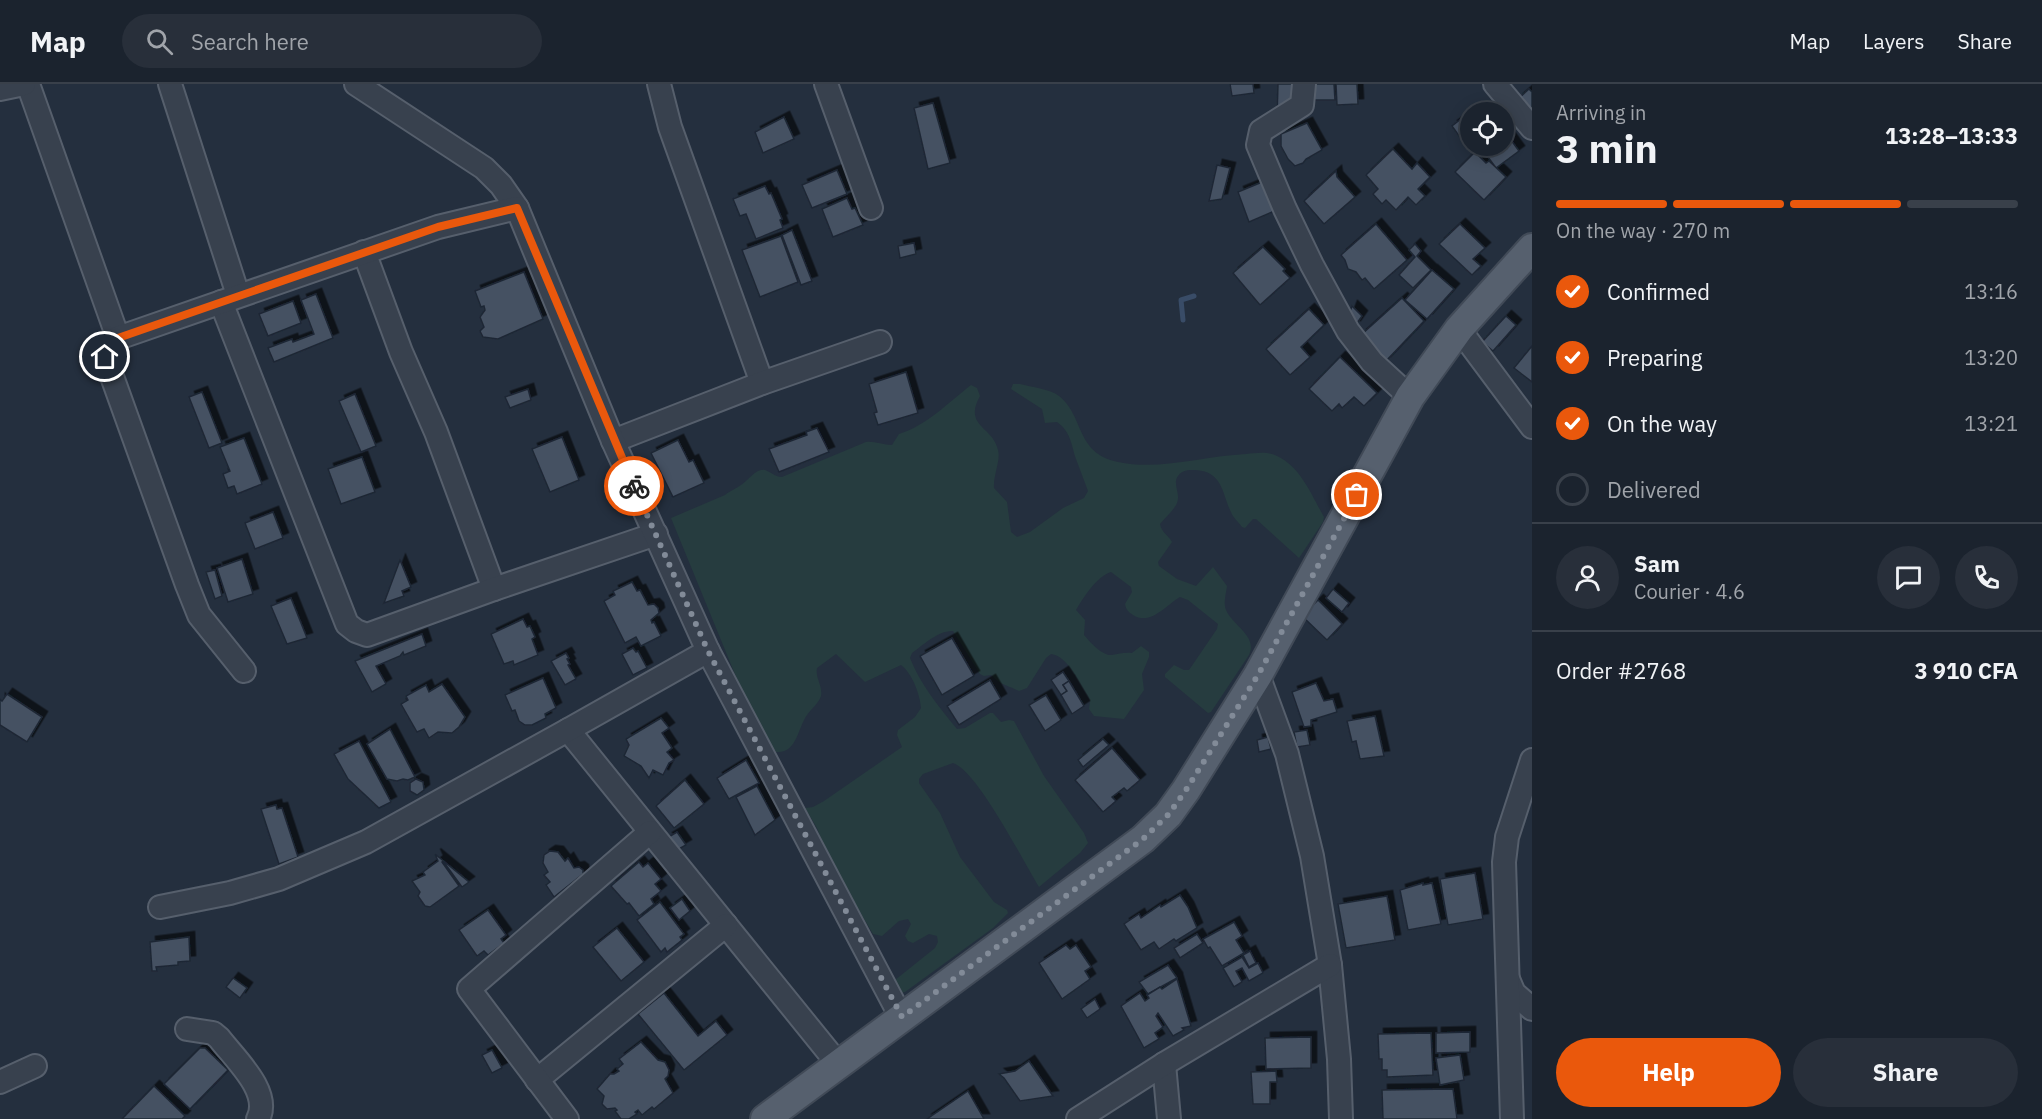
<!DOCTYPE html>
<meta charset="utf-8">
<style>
body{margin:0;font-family:"IBM Plex Sans",sans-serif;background:#282f3a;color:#f1f3f6;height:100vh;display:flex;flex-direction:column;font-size:22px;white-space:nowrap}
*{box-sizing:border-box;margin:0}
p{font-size:20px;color:#a0a4aa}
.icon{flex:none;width:33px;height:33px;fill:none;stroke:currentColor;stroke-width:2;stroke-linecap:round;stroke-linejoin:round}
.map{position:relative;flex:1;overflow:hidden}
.panel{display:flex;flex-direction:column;background:#1b232e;width:510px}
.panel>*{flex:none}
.controls{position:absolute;left:1460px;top:18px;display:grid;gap:12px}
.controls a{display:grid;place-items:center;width:54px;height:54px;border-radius:50%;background:#1b232e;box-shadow:0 3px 15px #0003,0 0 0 2px #39404a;font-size:30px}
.pin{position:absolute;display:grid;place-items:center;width:51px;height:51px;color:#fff;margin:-26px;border:3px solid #fff;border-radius:50%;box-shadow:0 2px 6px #0007}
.courier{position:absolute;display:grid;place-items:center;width:60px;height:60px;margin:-30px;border:4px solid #ea580c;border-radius:50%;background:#fff;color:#222;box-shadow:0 2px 8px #0007}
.overview em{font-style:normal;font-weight:700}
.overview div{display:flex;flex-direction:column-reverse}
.overview{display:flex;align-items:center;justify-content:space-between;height:102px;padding:0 24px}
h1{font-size:39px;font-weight:700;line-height:45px}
.bar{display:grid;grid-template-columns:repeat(4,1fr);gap:9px 6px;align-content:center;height:72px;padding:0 24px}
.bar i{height:8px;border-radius:4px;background:#39404a}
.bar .current{background:#ea580c}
.bar p{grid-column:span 4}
.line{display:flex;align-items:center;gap:15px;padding:0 24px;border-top:2px solid #39404a}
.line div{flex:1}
.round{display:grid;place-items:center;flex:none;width:63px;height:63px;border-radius:32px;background:#282f3a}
ol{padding:0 24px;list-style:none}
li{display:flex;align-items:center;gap:18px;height:66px}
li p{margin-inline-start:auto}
li .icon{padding:6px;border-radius:50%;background:#ea580c;color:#fff;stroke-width:4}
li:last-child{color:#a0a4aa}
li i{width:33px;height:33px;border:3px solid #39404a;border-radius:50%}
.button{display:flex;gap:12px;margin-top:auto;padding:12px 24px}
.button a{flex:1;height:69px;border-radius:36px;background:#ea580c;color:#fff;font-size:24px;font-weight:700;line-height:69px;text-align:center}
.button a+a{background:#282f3a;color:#f1f3f6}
header{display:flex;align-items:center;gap:36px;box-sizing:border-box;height:84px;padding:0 30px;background:#1b232e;border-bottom:2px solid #39404a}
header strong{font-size:28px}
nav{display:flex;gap:33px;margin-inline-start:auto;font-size:21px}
.search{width:420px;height:54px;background:#282f3a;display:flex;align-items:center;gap:15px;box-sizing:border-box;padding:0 21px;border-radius:33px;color:#a0a4aa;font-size:22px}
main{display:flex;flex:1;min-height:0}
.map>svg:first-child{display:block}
.green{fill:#263c3f}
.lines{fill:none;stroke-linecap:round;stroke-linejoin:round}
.stream{stroke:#394c67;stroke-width:5}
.building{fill:#455162;stroke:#1f2835;stroke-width:1.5;filter:url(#shadow)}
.minor-casing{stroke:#565f6c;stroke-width:26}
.major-casing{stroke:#414a57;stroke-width:32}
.minor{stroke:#38414e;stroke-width:22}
.major{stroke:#56606e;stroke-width:28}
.done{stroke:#828b98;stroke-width:6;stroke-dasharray:0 10.8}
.route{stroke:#ea580c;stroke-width:8}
</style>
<header>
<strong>Map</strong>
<div class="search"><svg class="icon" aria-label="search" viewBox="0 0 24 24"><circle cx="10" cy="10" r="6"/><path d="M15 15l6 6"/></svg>Search here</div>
<nav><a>Map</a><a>Layers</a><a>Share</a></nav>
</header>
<main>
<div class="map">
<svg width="1532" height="1035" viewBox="0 0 1532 1035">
<defs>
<filter id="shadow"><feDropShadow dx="5.5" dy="-5.5" stdDeviation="0" flood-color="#0009"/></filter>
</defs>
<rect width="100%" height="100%" fill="#242f3e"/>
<!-- green -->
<path class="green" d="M1013,300h7c11,3 30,5 39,12 26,21 16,57 59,66 41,9 86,-6 128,-8 10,-1 22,-3 31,2 24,11 35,40 47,61l-1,5 -24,36 -43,-39h-3l-8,9 -3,-1c-3,-5 -9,-9 -11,-15 -9,-18 -8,-41 -36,-42 -7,0 -13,0 -17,6 -6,7 3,18 -1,27 -3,7 -12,15 -17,21 1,8 9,12 12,18l-14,20 1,4 18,13 19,7 17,-19 14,19c-1,8 -4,17 -1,24 7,16 32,26 23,45l-38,57 -3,1 -43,-36v-3l9,-9 10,5h5l28,-41 1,-5 -30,-24 -8,-3c-14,8 -29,29 -47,18 -5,-3 -7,-6 -8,-11l7,-12 -1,-5 -20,-15c-15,5 -27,25 -35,38l9,10 -1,15c6,7 18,21 28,20 7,-1 12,-3 20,-2l9,-7 8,6v5l-7,17 2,16 -20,29 -30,-3 -5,-7 1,-8 -2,-5c-9,-13 -20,-40 -37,-42l-5,4 -19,30 -8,3c-14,-7 -17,-5 -28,-16l-7,1 -4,-2 -27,-43c-14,-1 -30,14 -41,22l-2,5c10,26 29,49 47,71l8,-1 25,-15h3l8,9 8,-2 5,1 30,55 40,57 4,10 -8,10 -41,34c-15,-24 -62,-117 -86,-124l-30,11 -4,5v4l21,30 20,44 34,45 13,8 1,3 -15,15 -88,64 -6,1 -5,-7 1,-6 40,-32 3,-6 -1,-6 -8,-2 -16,9 -5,-2 -3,-5 6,-12 -3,-5 -9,2 -17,15 -9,-2 -45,-76 -11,-30 -12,-20 8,-1 11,-6 78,-54 -5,-12 1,-5 17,-13 6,-9c-1,-14 -9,-35 -20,-43l-36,17 -29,-28 -19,14c-2,10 6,18 4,28 -2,7 -10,13 -14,19 -9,12 -10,39 -31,37l-8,-10 -29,-58 -68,-166 54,-23c6,-5 11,-6 16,-10 7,-4 15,-17 24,-15 6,2 10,7 17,7l84,-35c8,-1 17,3 26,3l7,-11c27,-8 50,-32 72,-49l6,3 3,8c-17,31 13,30 18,54 3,10 -5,25 -4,38l13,14 4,30 6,5 13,-5 33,-24 21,-10 4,-7c-4,-11 -8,-21 -12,-32 -5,-15 -5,-27 -19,-37l-12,1 -3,-14 -31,-20z"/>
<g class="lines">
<!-- stream -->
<path class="stream" d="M1183,236l-2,-20 13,-4"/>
</g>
<!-- building -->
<g class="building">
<path d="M1230,0h23l1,9 -22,3z"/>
<path d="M1278,0h21v17l-22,17z"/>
<path d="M1309,0h25l1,16h-24z"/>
<path d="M1336,0h21l1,20 -21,1z"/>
<path d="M1529,5l3,3v23l-14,-16z"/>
<path d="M933,19l17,60 -22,6 -14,-61z"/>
<path d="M1470,28v33l-3,2 -15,-21z"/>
<path d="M784,33l10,22 -31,14 -8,-21z"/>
<path d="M1307,39l15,27 -16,9 -3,4 -8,3 -7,-7 -7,-13v-12z"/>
<path d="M1503,45l16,22 -23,17 -16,-22h23z"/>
<path d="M1393,65l19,20 5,-6 13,14 -12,12 7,7 -9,9 -8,-8 -12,13 -10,-10 -4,4 -9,-10 5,-5 -12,-14z"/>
<path d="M1475,68l11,11 3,-2 17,16 -22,23 -29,-28z"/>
<path d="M1217,81l13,3 -8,31 -13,2z"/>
<path d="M837,86l10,24 -35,14 -10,-23z"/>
<path d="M1336,87l1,6 18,20 -31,27 -20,-23z"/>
<path d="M1267,96l12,29 -30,13 -11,-30z"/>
<path d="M765,102l4,8 2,-1 11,26 -2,1 3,8 -27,11 -10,-25 -6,2 -7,-17z"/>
<path d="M847,114l5,11 3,-1 8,17 -30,12 -11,-28z"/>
<path d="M1376,140l31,36 -33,29 -9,-11 -3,2 -6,-8 -8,-3 -3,-9 -4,-5z"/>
<path d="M1460,140l25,24 -12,11 8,7 -9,9 -33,-31z"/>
<path d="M792,146l20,51 -11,4 -19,-50z"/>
<path d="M781,152l17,46 -38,15 -18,-47z"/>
<path d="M914,159l2,11 -16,4 -2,-12z"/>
<path d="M1415,160l6,7 -4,5 14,14 -18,18 -14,-13 16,-18 -6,-7z"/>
<path d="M1263,163l22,22 -2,2 7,7 -30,27 -27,-32z"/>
<path d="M1432,186l22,19 -27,30 -22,-19z"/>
<path d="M524,188l19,47 -45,20 -15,-2 -3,-6 4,-4 -4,-10 5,-7 -1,-4 -3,1 -6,-16z"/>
<path d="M316,210l17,44 -59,24 -6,-14 24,-9 1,3 21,-8 -13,-34z"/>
<path d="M1402,214l22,23 -39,41 -24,-27z"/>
<path d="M293,217l8,22 -33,13 -9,-22z"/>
<path d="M1352,222l10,10 -7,10 -6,-12z"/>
<path d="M1309,225l15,16 -23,22 9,10 -20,18 -24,-26z"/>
<path d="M1506,232l10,9 -23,26 -11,-9z"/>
<path d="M1532,262v36l-18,-14z"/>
<path d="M1340,273l37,36 -13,13 -10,-9 -12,11 -3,-4 -7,7 -23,-22z"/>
<path d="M906,288l12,41 -40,12 -4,-12 3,-1 -8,-28z"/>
<path d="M528,305l3,11 -21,8 -5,-11z"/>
<path d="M202,308l20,51 -13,5 -20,-51z"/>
<path d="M355,310l21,52 -15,6 -22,-51z"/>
<path d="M817,344l12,24 -50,20 -10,-23 38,-14 -1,-3z"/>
<path d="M562,353l17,43 -29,12 -18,-43z"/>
<path d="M244,354l18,46 -25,10 -3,-8 -6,2 -5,-14 7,-3 -10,-24z"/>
<path d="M678,356l11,22 4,-2 11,23 -31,14 -22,-44z"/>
<path d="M362,373l13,35 -34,12 -13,-35z"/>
<path d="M273,428l10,26 -28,11 -10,-26z"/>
<path d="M242,475l11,35 -25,8 -11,-34z"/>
<path d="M400,476l11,27 -9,4 2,5 -20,7z"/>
<path d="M215,486l7,26 -7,3 -9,-27z"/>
<path d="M632,498l5,9 3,-1 8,15 6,-1 4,4 1,5 -8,7 1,3 2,-1 7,14 -20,10 -5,-9 -11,6 -21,-42 11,-6 -2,-4z"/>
<path d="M1333,505l16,14 -7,9 -16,-14z"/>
<path d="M291,514l16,40 -20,6 -16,-38z"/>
<path d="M1318,516l24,24 -15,16 -25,-24z"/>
<path d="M523,535l4,8 3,-1 5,11 -3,2 6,16 -24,10 -1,-4 -9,3 -13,-30z"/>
<path d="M422,550l4,12 -22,9 -1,-3 -3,4 -24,10 10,18 -14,8 -17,-31z"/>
<path d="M952,554l22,38 -32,19 -22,-39z"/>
<path d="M633,564l3,4 2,-1 9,17 -14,7 -11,-21z"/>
<path d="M566,569l3,5 -2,1 3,5 -2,1 8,14 -11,6 -14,-24z"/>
<path d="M1063,588l6,9 -6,4 4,6 -6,4 -10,-15z"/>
<path d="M543,594l13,30 -11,6 1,4 -14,7h-7l-6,-4 -4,-11 -3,1 -7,-16z"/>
<path d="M990,596l11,19 -42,26 -12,-19z"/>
<path d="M1069,597l15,25 -12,8 -11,-19 6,-4 -4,-6z"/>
<path d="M1316,599l8,18 9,-2 4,13 -26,8v6l-7,1 -12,-35z"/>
<path d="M442,600l23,33 -6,10 -7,6 -14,-1 -9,6 -5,-9 -7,3 -16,-28 7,-4 -2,-4 20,-11 3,7z"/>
<path d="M7,610l35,23 -15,25 -27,-17v-26l2,2z"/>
<path d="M1046,611l15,25 -16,11 -16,-26z"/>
<path d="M1375,632l9,40 -24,3 -4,-18 -4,1 -5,-21z"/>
<path d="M661,634l8,10 -7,5 10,15 -5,4 7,8 -5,3 -6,12 -10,-5 -4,8 -8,-12 -17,-10 5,-11 -3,-6z"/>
<path d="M390,645l25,48 -7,3 -5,-1 -6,2 -10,-2 -20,-35z"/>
<path d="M1307,646l3,15 -13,2 -3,-15z"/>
<path d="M1268,653l3,12 -12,3 -2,-12z"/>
<path d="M1103,655l6,6 -26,22 -5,-7z"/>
<path d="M359,657l32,61 -12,6 -31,-29 -14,-25z"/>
<path d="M1112,664l28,32 -13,11 -3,-3 -12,9 4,4 -13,11 -28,-32z"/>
<path d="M746,676l13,23 -30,16 -12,-21z"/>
<path d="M416,695l7,3 1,8 -7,5 -7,-4v-8z"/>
<path d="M685,696l19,24 -30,24 -18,-22z"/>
<path d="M757,702l18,34 -20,15 -19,-38z"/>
<path d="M276,721l1,4 5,-1 16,49 -19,7 -18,-55z"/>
<path d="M677,748l9,13 -9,5 -10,-12z"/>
<path d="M550,767l8,1 7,9 3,-3 6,10 5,-1 4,3v4l-29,23 -8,-12 4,-3 -6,-7 4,-3 -5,-9 1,-8z"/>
<path d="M435,770l34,28 -7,5 -19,-26 -1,1 17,24 -29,21 -5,-1 -7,-10 2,-4 -8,-11 13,-6 -2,-3 15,-11z"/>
<path d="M639,778l4,5 5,-4 13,16 -6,5 6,7 -10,8 3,5 -15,12 -10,-13 -2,1 -16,-18z"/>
<path d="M1475,789l8,46 -35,6 -8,-46z"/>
<path d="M1423,799v2l9,-2 9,41 -33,6 -8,-40z"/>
<path d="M1180,811l8,12 9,21 -21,13 -2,-2 -15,10 -5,-7 -13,8 -17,-26 15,-10 2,4 19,-13 1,2z"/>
<path d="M1387,812l8,44 -49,8 -8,-44z"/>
<path d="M682,815l8,12 -11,9 -9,-12z"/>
<path d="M660,818l24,32 -4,3 2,3 -15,12 -2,-4 -4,4 -24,-32z"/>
<path d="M488,826l18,25 -5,4 3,4 -16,12 -4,-4 -7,5 -18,-26z"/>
<path d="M1234,838l8,14 -6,4 8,13 -22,13 -12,-19 -2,1 -5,-9z"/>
<path d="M617,844l27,34 -23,19 -28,-34z"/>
<path d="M1197,850l6,9 -23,15 -6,-10z"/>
<path d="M189,853l1,24 -12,1v3l-22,2 1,4h-5l-2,-29z"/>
<path d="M1066,861l4,4 6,-4 15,22 -6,4 5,8 -28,20 -23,-36z"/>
<path d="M1250,867l6,12 -7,4 -6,-12z"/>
<path d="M1242,873l7,11 9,-5 5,10 -14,8 -7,-13 -6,3 6,11 -8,5 -11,-19z"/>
<path d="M1168,881l9,13 -29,16 -9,-12z"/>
<path d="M233,894l14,10 -7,10 -14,-11z"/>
<path d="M1177,895l14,47 -9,2 2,2 -11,6 -15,-23 -2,3 7,11 -8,6 4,6 -15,9 -23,-42 19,-13 5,8 4,-3 -2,-3 13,-8 2,2z"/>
<path d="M664,909l34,43 18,-15 11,14 -43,35 -46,-56z"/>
<path d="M1095,915l5,10 -13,9 -6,-9z"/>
<path d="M1470,948v20l-34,1v-20z"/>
<path d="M1431,949l2,42 -46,2v-7h-5v-11h-3l-1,-25z"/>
<path d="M1311,953v31l-45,1 -1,-31z"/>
<path d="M641,958l17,18 7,2 4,8 -1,6 -3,3 8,14 -19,16 -2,-2 -10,8 -4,-5 -3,2 2,2 -8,5h-8l-6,-8 2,-1 -2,-2 -8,1 -5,-5 2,-8 -7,-7 13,-15h4l5,-3 -2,-2 6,-5 -4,-5z"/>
<path d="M200,964h5l23,22 -38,39 -26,-25z"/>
<path d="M492,966l10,18 -10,5 -10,-18z"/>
<path d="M1460,971l4,25 -24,5 -4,-27z"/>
<path d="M1029,977l24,35 -33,5 -16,-23 -5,-4 16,-3z"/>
<path d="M1276,987l1,11h-7v22h-17l-2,-32z"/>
<path d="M154,1002l31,30 -3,3h-60z"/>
<path d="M1453,1005l4,30h-74l-1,-29z"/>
<path d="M968,1007l16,28h-57z"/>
</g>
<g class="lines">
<!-- minor casing -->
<g class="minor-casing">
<g id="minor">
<path d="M28,0l90,254"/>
<path d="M170,0l68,211"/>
<path d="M356,0l128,84 17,17 16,23"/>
<path d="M659,0l11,43 92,256"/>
<path d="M826,0l45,124"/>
<path d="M1304,0l-2,21 -41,26 -3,14 27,64 27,56 36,66 24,31 38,35"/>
<path d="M1495,0l37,44"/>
<path d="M0,5l24,-5"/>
<path d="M364,168l37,100 35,80 58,157"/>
<path d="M221,218l126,322 9,7 11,4 127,-46 162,-55"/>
<path d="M1459,245l73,98"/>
<path d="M613,357l149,-58 118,-41"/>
<path d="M244,587l-45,-56 -12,-30 -82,-228 5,-14 8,-5 320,-111 79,-19 96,233 95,210 193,366"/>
<path d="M1258,591l29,79 25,102 18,109 9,94 2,60"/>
<path d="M568,646l271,335"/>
<path d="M160,823l70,-14 49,-14 87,-37 202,-112 140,-79"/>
<path d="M1508,895l6,14 18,16"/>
<path d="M187,945l26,4 6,5c16,21 53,54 39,81"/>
<path d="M1164,980l5,55"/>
<path d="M537,996l189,-155"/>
<path d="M0,998l35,-16"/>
<path d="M567,1035l-98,-130 181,-157"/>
<path d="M1078,1035l86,-55 166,-99"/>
<path d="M1512,1035l-8,-257 3,-25 25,-77"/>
</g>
</g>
<!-- major casing -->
<g class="major-casing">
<path id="major" d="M765,1035l378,-280 25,-24 18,-25 72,-115 152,-278 49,-68 73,-81"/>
</g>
<!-- minor -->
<use href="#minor" class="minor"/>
<!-- major -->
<use href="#major" class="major"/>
</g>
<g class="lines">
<!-- done -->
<path class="done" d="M634,402l74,165 194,366 241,-178 25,-24 18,-25 72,-115 99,-180"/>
<!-- route -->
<path class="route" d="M105,273l5,-14 8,-5 320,-111 79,-19 117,278"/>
</g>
</svg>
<div class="controls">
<a><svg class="icon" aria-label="locate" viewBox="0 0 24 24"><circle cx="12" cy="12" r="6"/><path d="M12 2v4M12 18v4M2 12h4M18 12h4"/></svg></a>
</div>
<div class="pin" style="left:1357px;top:411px;background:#ea580c"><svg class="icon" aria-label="bag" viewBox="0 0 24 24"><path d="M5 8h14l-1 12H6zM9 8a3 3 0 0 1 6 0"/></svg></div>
<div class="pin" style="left:105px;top:273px;background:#1f2937"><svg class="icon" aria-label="home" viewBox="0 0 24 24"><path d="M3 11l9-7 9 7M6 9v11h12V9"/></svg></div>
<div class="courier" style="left:634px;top:402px"><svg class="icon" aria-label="bike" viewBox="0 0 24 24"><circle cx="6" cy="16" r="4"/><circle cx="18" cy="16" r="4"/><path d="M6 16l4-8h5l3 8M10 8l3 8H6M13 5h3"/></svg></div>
</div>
<section class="panel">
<div class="overview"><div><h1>3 min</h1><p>Arriving in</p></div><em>13:28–13:33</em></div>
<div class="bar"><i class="current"></i><i class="current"></i><i class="current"></i><i></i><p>On the way · 270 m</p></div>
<ol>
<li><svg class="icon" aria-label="check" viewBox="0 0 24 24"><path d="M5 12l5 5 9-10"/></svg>Confirmed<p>13:16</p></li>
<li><svg class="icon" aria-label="check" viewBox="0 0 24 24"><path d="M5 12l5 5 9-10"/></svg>Preparing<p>13:20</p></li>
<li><svg class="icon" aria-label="check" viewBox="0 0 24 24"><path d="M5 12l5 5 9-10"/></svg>On the way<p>13:21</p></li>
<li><i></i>Delivered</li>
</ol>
<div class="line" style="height:108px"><a class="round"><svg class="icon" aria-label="person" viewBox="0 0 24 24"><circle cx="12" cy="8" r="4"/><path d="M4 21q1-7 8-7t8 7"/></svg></a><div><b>Sam</b><p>Courier · 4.6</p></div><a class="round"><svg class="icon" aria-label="chat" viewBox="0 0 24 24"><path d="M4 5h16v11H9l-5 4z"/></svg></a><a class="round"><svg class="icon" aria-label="phone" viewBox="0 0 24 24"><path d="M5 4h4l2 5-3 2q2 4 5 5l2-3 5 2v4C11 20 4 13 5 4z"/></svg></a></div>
<div class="line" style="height:78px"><div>Order #2768</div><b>3 910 CFA</b></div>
<div class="button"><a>Help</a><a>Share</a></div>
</section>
</main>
